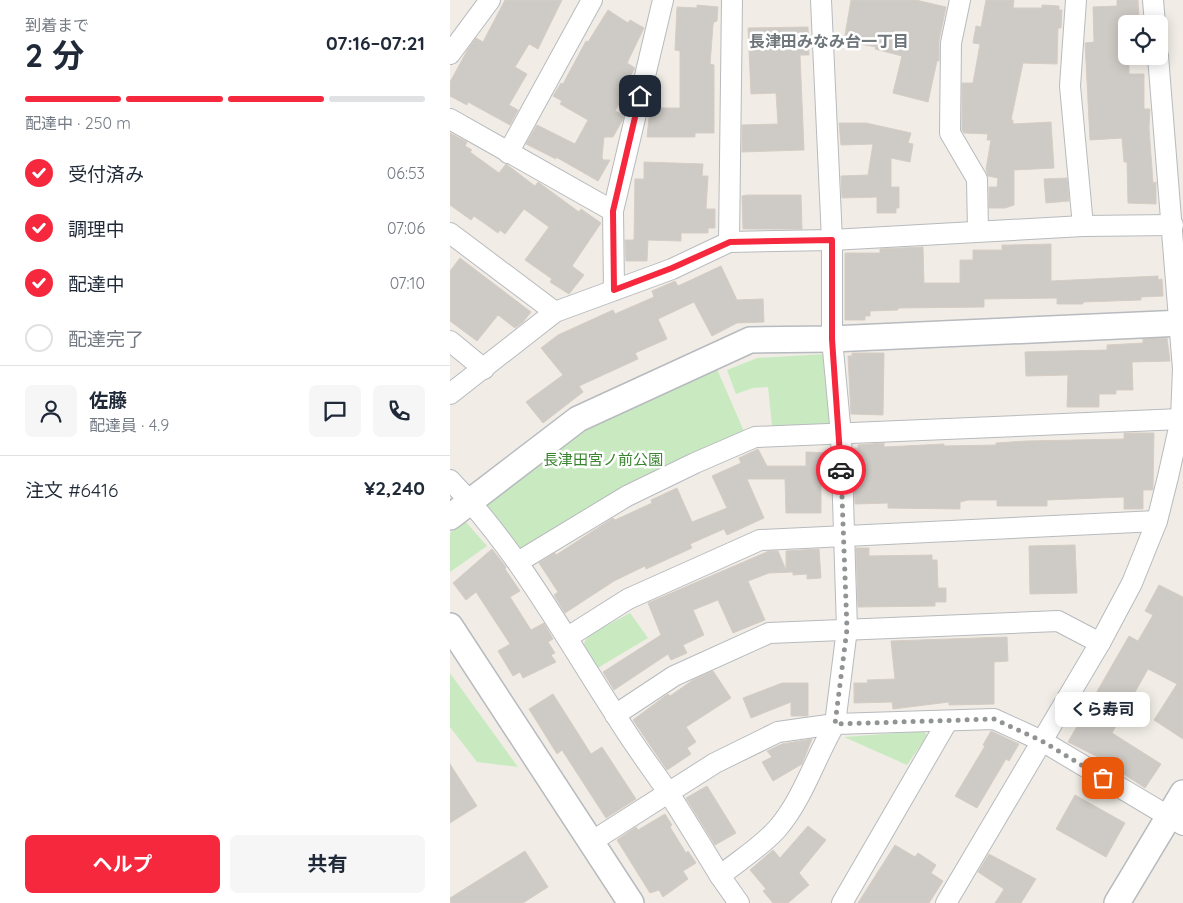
<!DOCTYPE html>
<html lang="ja">
<meta charset="utf-8">
<style>
body{margin:0;font-family:Quicksand,"Noto Sans JP",sans-serif;background:#f6f6f7;color:#1f2937;height:100vh;display:flex;flex-direction:column;font-size:19px;white-space:nowrap}
*{box-sizing:border-box;margin:0}
p{font-size:16px;color:#747a83}
.icon{flex:none;width:28px;height:28px;fill:none;stroke:currentColor;stroke-width:2;stroke-linecap:round;stroke-linejoin:round}
.map{position:relative;flex:1;overflow:hidden}
.panel{display:flex;flex-direction:column;background:#fff;width:450px}
.panel>*{flex:none}
.controls{position:absolute;left:668px;top:15px;display:grid;gap:10px}
.controls a{display:grid;place-items:center;width:50px;height:50px;border-radius:8px;background:#fff;box-shadow:0 2px 12px #0003;font-size:25px}
.pin{position:absolute;display:grid;place-items:center;width:42px;height:42px;color:#fff;margin:-21px;border-radius:10px;box-shadow:0 2px 8px #0006}
.courier{position:absolute;display:grid;place-items:center;width:50px;height:50px;margin:-25px;border:4px solid #f5283d;border-radius:50%;background:#fff;color:#222;box-shadow:0 1px 6px #0007}
.bubble{position:absolute;height:35px;border-radius:8px;background:#fff;box-shadow:0 2px 12px #0003;font-size:16px;font-weight:700;line-height:35px;text-align:center}
.head em{font-style:normal;font-weight:700}
.head div{display:flex;flex-direction:column-reverse}
.head{display:flex;align-items:center;justify-content:space-between;height:85px;padding:0 25px}
h1{font-size:32px;font-weight:700;line-height:38px}
.bar{display:grid;grid-template-columns:repeat(4,1fr);gap:8px 5px;align-content:center;height:60px;padding:0 25px}
.bar i{height:6px;border-radius:4px;background:#e0e1e3}
.bar .on{background:#f5283d}
.bar p{grid-column:span 4}
.line{display:flex;align-items:center;gap:12px;padding:0 25px;border-top:1px solid #e0e1e3}
.line div{flex:1}
.round{display:grid;place-items:center;flex:none;width:52px;height:52px;border-radius:8px;background:#f6f6f7}
ol{padding:0 25px;list-style:none}
li{display:flex;align-items:center;gap:15px;height:55px}
li p{margin-inline-start:auto}
li .icon{padding:5px;border-radius:50%;background:#f5283d;color:#fff;stroke-width:4}
li:last-child{color:#747a83}
li i{width:28px;height:28px;border:2px solid #e0e1e3;border-radius:50%}
.primary-button{display:flex;gap:10px;margin-top:auto;padding:10px 25px}
.primary-button a{flex:1;height:58px;border-radius:8px;background:#f5283d;color:#fff;font-size:20px;font-weight:700;line-height:58px;text-align:center}
.primary-button a+a{background:#f6f6f7;color:#1f2937}
main{display:flex;flex:1;min-height:0}
.map>svg:first-child{display:block}
.green{fill:#c9eac1}
.building{fill:#cecac5;stroke:#d6cdc4}
.lines{fill:none;stroke-linecap:round;stroke-linejoin:round}
.minor-casing{stroke:#b7babe;stroke-width:22}
.tertiary-casing{stroke:#b7babe;stroke-width:28}
.minor{stroke:#fff;stroke-width:20}
.tertiary{stroke:#fff;stroke-width:25}
.done{stroke:#919494;stroke-width:5;stroke-dasharray:0 9}
.route{stroke:#f5283d;stroke-width:6}
.labels{text-anchor:middle;dominant-baseline:central;stroke-width:5;stroke-linejoin:round;paint-order:stroke}
.park-label{font-size:15px;fill:#3a852f;stroke:#fff}
.neighbourhood-label{font-size:16px;font-weight:bold;fill:#6e767a;stroke:#fff}
</style>
<main>
<section class="panel">
<div class="head"><div><h1>2 分</h1><p>到着まで</p></div><em>07:16–07:21</em></div>
<div class="bar"><i class="on"></i><i class="on"></i><i class="on"></i><i></i><p>配達中 · 250 m</p></div>
<ol>
<li><svg class="icon" aria-label="check" viewBox="0 0 24 24"><path d="M5 12l5 5 9-10"/></svg>受付済み<p>06:53</p></li>
<li><svg class="icon" aria-label="check" viewBox="0 0 24 24"><path d="M5 12l5 5 9-10"/></svg>調理中<p>07:06</p></li>
<li><svg class="icon" aria-label="check" viewBox="0 0 24 24"><path d="M5 12l5 5 9-10"/></svg>配達中<p>07:10</p></li>
<li><i></i>配達完了</li>
</ol>
<div class="line" style="height:90px"><a class="round"><svg class="icon" aria-label="person" viewBox="0 0 24 24"><circle cx="12" cy="8" r="4"/><path d="M4 21q1-7 8-7t8 7"/></svg></a><div><b>佐藤</b><p>配達員 · 4.9</p></div><a class="round"><svg class="icon" aria-label="chat" viewBox="0 0 24 24"><path d="M4 5h16v11H9l-5 4z"/></svg></a><a class="round"><svg class="icon" aria-label="phone" viewBox="0 0 24 24"><path d="M5 4h4l2 5-3 2q2 4 5 5l2-3 5 2v4C11 20 4 13 5 4z"/></svg></a></div>
<div class="line" style="height:65px"><div>注文 #6416</div><b>¥2,240</b></div>
<div class="primary-button"><a>ヘルプ</a><a>共有</a></div>
</section>
<div class="map">
<svg width="733" height="903" viewBox="0 0 733 903">
<rect width="100%" height="100%" fill="#f1ede6"/>
<!-- green -->
<g class="green">
<path d="M375,354l4,71 -57,1 -4,-39 -15,1 -17,6 -9,-24 30,-12z"/>
<path d="M267,369l29,67 -221,112h-11l-32,-46 102,-73z"/>
<path d="M15,521l22,25 -37,26v-39z"/>
<path d="M180,613l18,25 -52,31 -9,-12 -3,-14 5,-8z"/>
<path d="M0,673l68,94 -41,-5 -27,-35z"/>
<path d="M474,731l3,5 -20,29 -63,-28z"/>
</g>
<!-- building -->
<g class="building">
<path d="M55,0h57l-24,49 -9,-5 -14,23 12,7 -18,31 9,5 -8,15 -42,-23 -1,3 -17,-9v-14l18,-33 8,-11 7,4z"/>
<path d="M401,0h65l30,7 -7,34v20h-2l-9,41 -35,-9 9,-37 -27,-7 1,-2 -32,-6z"/>
<path d="M536,0h28l-1,8h29v-3l17,1v4h3l-1,18h-3l-1,36 -34,-1 -12,57h2v4l38,-2 3,46 -40,2v35l-9,3h-16v-21h8l1,-9 -10,-2 -2,-7 5,-29h-4l1,-6 -24,-1 -2,-3v-47h11l7,-39 -7,-1 3,-17 5,1z"/>
<path d="M667,0h21l1,18 -13,1v37h3v18h15v35h6l-1,19 4,55 3,-1v22l-28,-1 -1,-41h-3l-2,-24 -32,2 -5,-97 9,-1 -1,-35 24,-1z"/>
<path d="M247,5l21,2 -1,14 -3,1 -1,3 -3,39 4,1v68h-19v4h-48l3,-29h30v-57l-5,-1 2,-43 20,1z"/>
<path d="M158,10l20,13 2,-3 14,8 -17,35 8,5 -4,7 1,6 -17,30 9,4 -1,4 -10,18h-9l-2,20 1,3h7l-12,21 -42,-24v2l-30,-15 11,-19 38,19 13,-24 -28,-16 2,-3 -9,-5 8,-13 2,1 23,-43 2,1z"/>
<path d="M358,27l1,28h-9l4,95 -62,2v-27l36,-1 -2,-31 -25,1 -3,-66z"/>
<path d="M389,123h27l45,10 -3,10 5,1 -3,18 -19,-4v29h8v21h-3v5h-19v-16l-35,1 -1,-22 27,-1 5,-31 -32,1z"/>
<path d="M0,133l17,9 -2,4 7,4 -2,2 29,21 7,-9 29,22 3,-4 41,30 2,-3 20,14 -29,43 12,9 -15,19 -19,-12 2,-3 -27,-19 24,-33 -25,-18 -19,25 -5,-4 -2,3 -24,-17 -3,4 -21,-15z"/>
<path d="M194,162l59,2 -1,12h6l-2,33h9v19h-7v5h-27v8l-33,-1 -1,21h-21l-1,-21h9l1,-61h9z"/>
<path d="M617,178l2,23 -23,2 -2,-24z"/>
<path d="M297,195h54l1,34h-59l-1,-33z"/>
<path d="M601,244v37l107,-5v4l4,-1 1,17 -22,1v3l-58,2v2h-26v-6l-73,1v8l-86,1v2l-28,1v5h-5v4h-20v-67h35v-4l43,-2 1,36h36v-23h13v-10h29v-5h9z"/>
<path d="M10,258l71,54 -8,10 -8,6 -17,-13 -21,26 -27,-20v-50z"/>
<path d="M271,266l16,34 26,-1 1,23 -27,1 -25,13 -18,-34 -36,17 9,20 -32,14 3,6 -59,27 4,6 -40,31 -17,-21 37,-27 -22,-27 17,-13 55,-25 2,4 39,-17 -2,-6 23,-10 3,5z"/>
<path d="M717,338l3,23 -38,1 1,28h-17v4h-17v13h-32l1,-32 -42,1 -1,-24 82,-2v-5l36,-2v-4z"/>
<path d="M402,353h32l-1,62 -32,-1 -3,-58h4z"/>
<path d="M674,433h30l-1,53v4h-10v19h-19v-12l-77,3v6h-50v-6h-29l-8,2v7l-72,-1v-5l-33,1 -2,-56h5v-3l26,-2v4l60,-3v2l52,-1v-2l30,-2 98,-2z"/>
<path d="M308,449l9,17h39v-14l22,1 -1,21h-6v39h-35l-1,-34h-38l17,39 -37,17 -3,-6 -34,15 2,4 -46,21 -1,-3 -31,15 -49,32 -11,-18 4,-3 -19,-29 16,-10 1,2 57,-37 2,2 37,-17 -1,-3 26,-12 15,34 35,-14 -15,-32 29,-13 -2,-5z"/>
<path d="M625,545l2,48 -47,1 -1,-48z"/>
<path d="M406,548h13v8l63,-1v5h5l1,28h8v14h-11v4l-77,1z"/>
<path d="M42,549l14,18 -1,2 15,22 -10,6 21,33 13,-7 9,16 -5,3 7,11 -4,2 5,7 -33,16 -3,-6 -7,4 -15,-25 12,-7 -34,-52 -10,8 -13,-17z"/>
<path d="M369,549l2,29 -14,1v-5l-14,1v-3l-24,1 -21,8 17,39 -32,13 -15,-33 -25,10 11,25 -21,10 4,8 -16,7 -3,-6 -54,36 -11,-18 58,-37 -13,-32 121,-52h9l8,19v-19z"/>
<path d="M709,585l24,12v142l-29,-19 23,-36 -29,-15 -36,64 49,31 -16,24 -47,-31 -30,-15 61,-106 9,5 15,-26 -8,-4z"/>
<path d="M557,637l1,24 -14,1v42l-45,1v-3l-56,7 -1,-7 -38,1v-20h14l-1,-3 28,-1 -4,-38z"/>
<path d="M263,671l18,27 -45,29 10,15 -9,6 4,6 -24,16 -34,-50 35,-26 2,2 23,-16z"/>
<path d="M332,683h26v33h-17v-14l-40,16 -8,-20z"/>
<path d="M103,694l38,60 11,-7 34,52 -30,19 -44,-68 -5,4 -28,-45z"/>
<path d="M541,731l28,13 -10,17 -3,-2 -29,49 -22,-12 30,-50 -2,-1z"/>
<path d="M362,739l-10,25 -29,17 -11,-19 10,-5 -5,-6 15,-7z"/>
<path d="M0,764l27,42 -27,17z"/>
<path d="M257,786l29,47 -21,12 -29,-47z"/>
<path d="M625,795l50,28 -19,34 -50,-28z"/>
<path d="M215,814l7,11 -2,2 16,26 2,-2 8,12 -13,8 5,8 -25,18 -4,-7 -9,3 -33,-53 19,-13 2,3z"/>
<path d="M358,826l18,14 -27,33 10,12 -21,18h-15l-10,-12 3,-2 -16,-19 23,-20 7,8z"/>
<path d="M445,845l20,12 3,-4 18,12 -5,8 12,8 -14,22h-71z"/>
<path d="M75,851l23,36 -25,16h-73v-5z"/>
<path d="M539,854l47,25 -15,24h-26l9,-14 -26,-17z"/>
</g>
<g class="lines">
<!-- minor casing -->
<g class="minor-casing">
<g id="minor">
<path d="M510,0l-9,43 -1,90 27,46 1,52"/>
<path d="M626,0l-6,86 13,140"/>
<path d="M703,0l2,24"/>
<path d="M0,54l40,-54"/>
<path d="M0,119l163,92"/>
<path d="M58,153l84,-153"/>
<path d="M0,233l105,79"/>
<path d="M279,242l3,-242"/>
<path d="M164,290l-1,-79 50,-211"/>
<path d="M0,341l34,28"/>
<path d="M0,394l105,-82 117,-43 57,-27 103,-2 251,-14 90,-1"/>
<path d="M0,480c67,69 113,154 165,234 16,27 35,52 53,78 18,28 35,56 52,84 18,-15 41,-29 57,-47 26,-30 38,-71 58,-105l159,-5 48,22 141,84"/>
<path d="M68,562l109,-66 68,-33 60,-26 426,-18"/>
<path d="M118,637l60,-38 132,-59 397,-19"/>
<path d="M165,715l59,-39 95,-43 289,-12 42,22"/>
<path d="M141,842l124,-79 63,-31 57,-8 12,-95 -6,-194 -9,-96v-99l-11,-240"/>
<path d="M270,876l19,27"/>
<path d="M392,903l105,-181"/>
<path d="M496,903l154,-260 32,-60 25,-62 11,-44 13,-58 2,-50 -25,-313"/>
</g>
</g>
<!-- tertiary casing -->
<g class="tertiary-casing">
<g id="tertiary">
<path d="M0,517l128,-98 172,-79 82,-1 351,-16"/>
<path d="M0,626l181,277"/>
<path d="M667,903l66,-110"/>
</g>
</g>
<!-- minor -->
<use href="#minor" class="minor"/>
<!-- tertiary -->
<use href="#tertiary" class="tertiary"/>
</g>
<g class="lines">
<!-- done -->
<path class="done" d="M391,470l6,159 -12,95 159,-5 48,22 61,37"/>
<!-- route -->
<path class="route" d="M190,96l-27,115 1,79 58,-22 58,-26 102,-2v99l9,131"/>
</g>
<g class="labels">
<!-- park labels -->
<g class="park-label">
<text x="153" y="459">長津田宮ノ前公園</text>
</g>
<!-- neighbourhood labels -->
<g class="neighbourhood-label">
<text x="379" y="41">長津田みなみ台一丁目</text>
</g>
</g>
</svg>
<div class="controls">
<a><svg class="icon" aria-label="locate" viewBox="0 0 24 24"><circle cx="12" cy="12" r="6"/><path d="M12 2v4M12 18v4M2 12h4M18 12h4"/></svg></a>
</div>
<div class="pin" style="left:653px;top:778px;background:#ea580c"><svg class="icon" aria-label="bag" viewBox="0 0 24 24"><path d="M5 8h14l-1 12H6zM9 8a3 3 0 0 1 6 0"/></svg></div>
<div class="pin" style="left:190px;top:96px;background:#1f2937"><svg class="icon" aria-label="home" viewBox="0 0 24 24"><path d="M3 11l9-7 9 7M6 9v11h12V9"/></svg></div>
<div class="courier" style="left:391px;top:470px"><svg class="icon" aria-label="car" viewBox="0 0 24 24"><path d="M5 17H2v-5l4-1 3-4h7l3 4 3 1v5h-3M9 17h6M6 11h13"/><circle cx="7" cy="17" r="2"/><circle cx="17" cy="17" r="2"/></svg></div>
<div class="bubble" style="left:605px;top:692px;width:95px">くら寿司</div>
</div>
</main>
